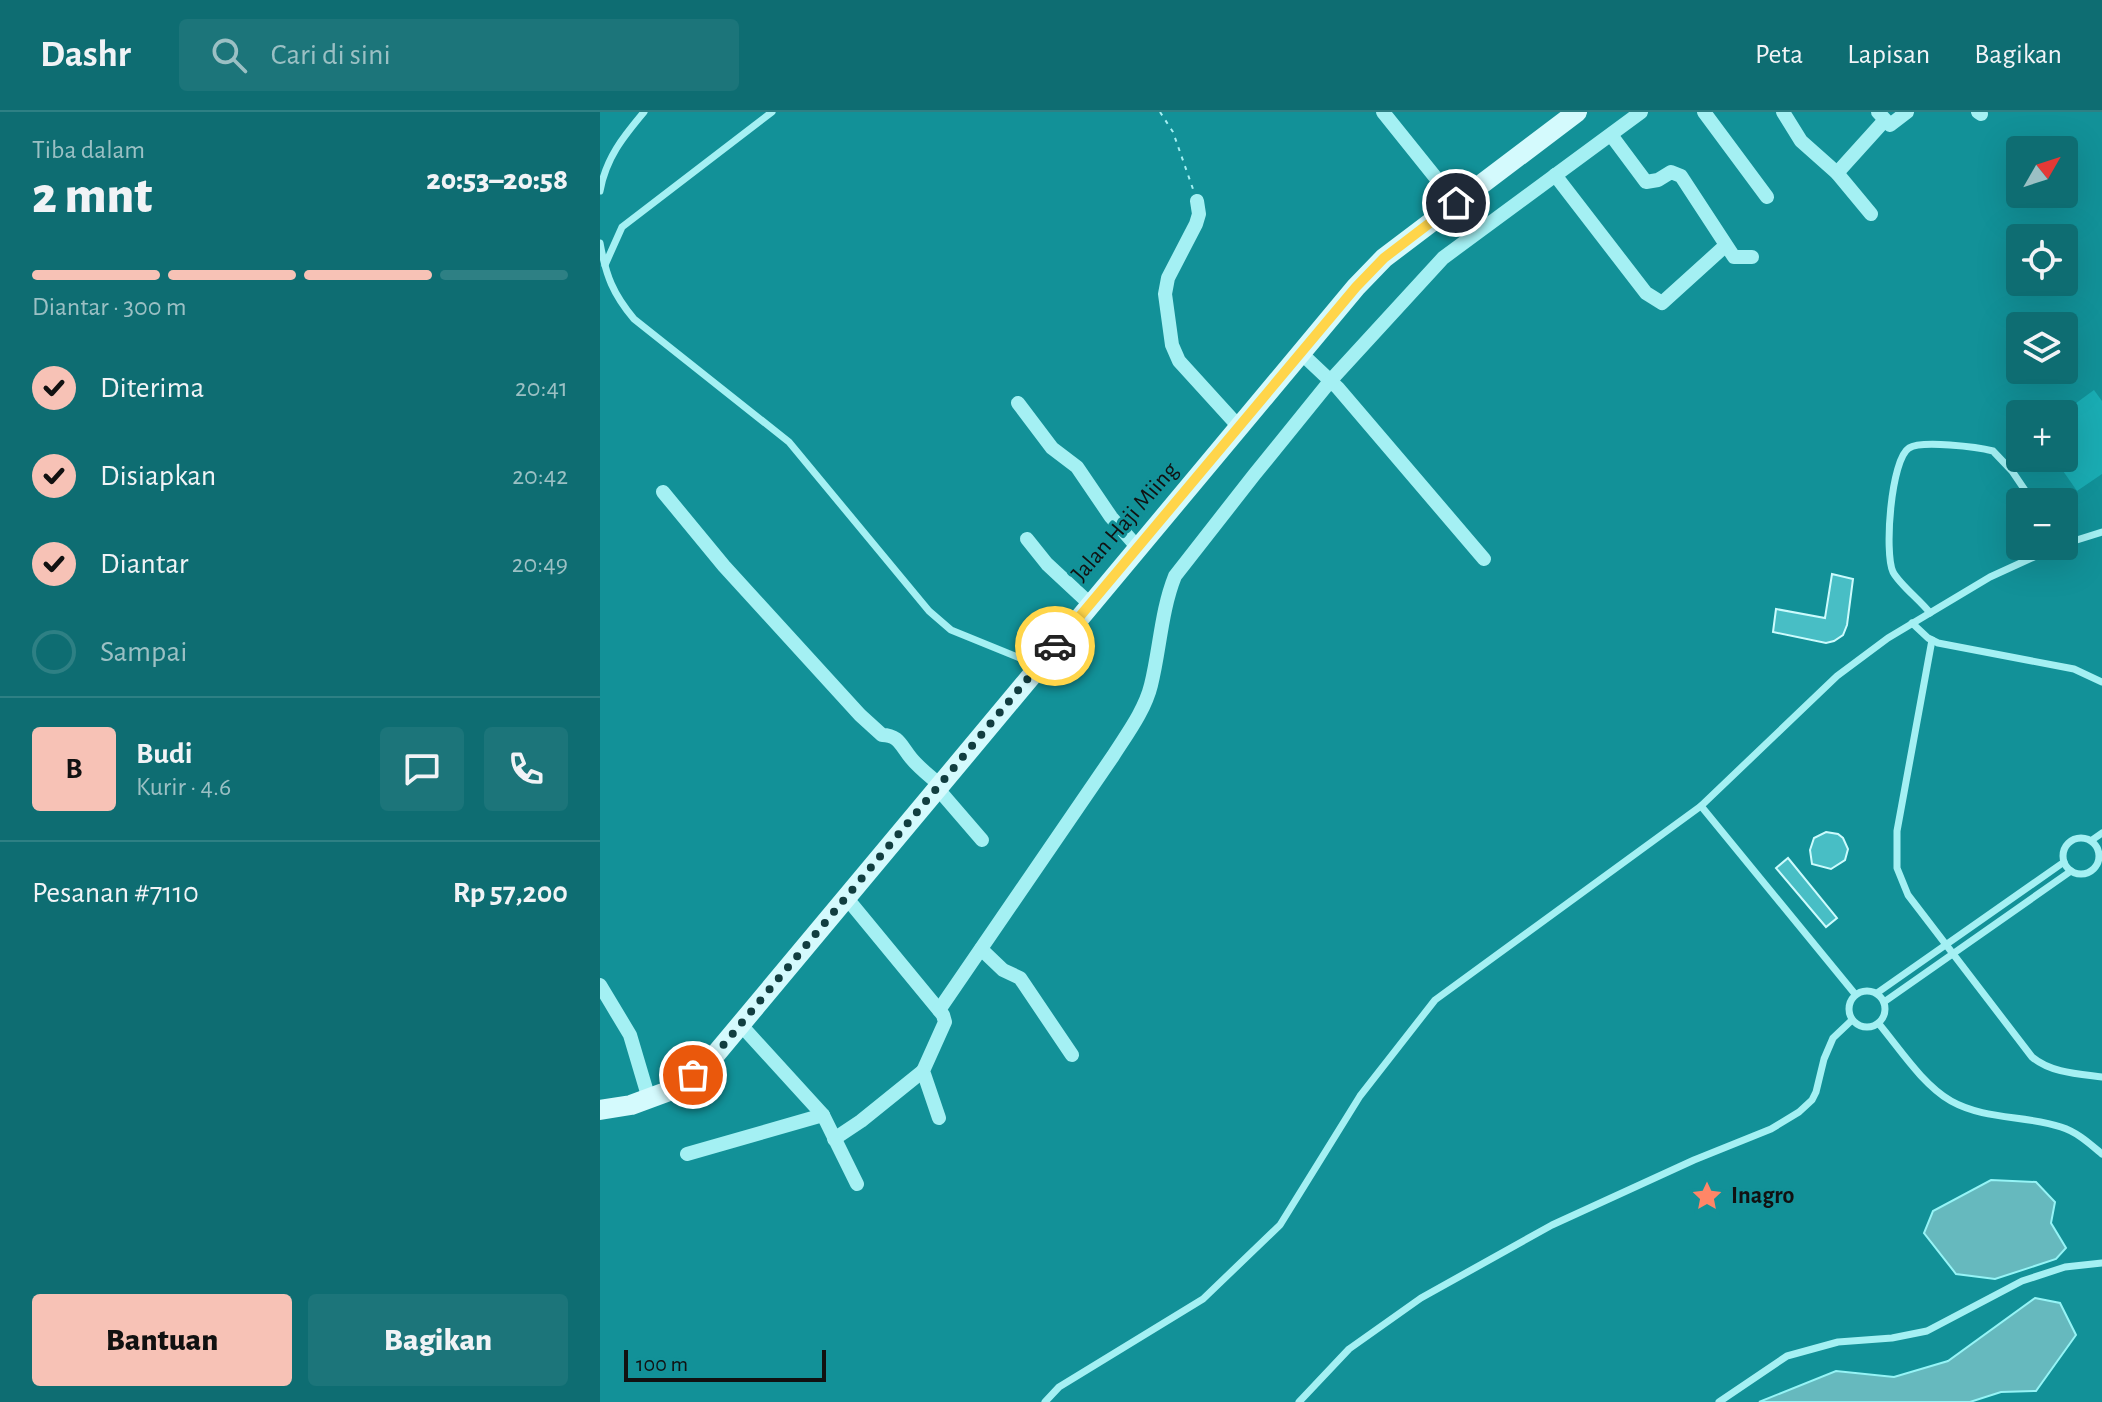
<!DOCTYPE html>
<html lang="id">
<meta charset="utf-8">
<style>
body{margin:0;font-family:"Alegreya Sans",sans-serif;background:#1c757a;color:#f1f3f6;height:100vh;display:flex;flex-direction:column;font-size:30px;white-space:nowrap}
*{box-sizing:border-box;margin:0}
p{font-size:26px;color:#9bc0c4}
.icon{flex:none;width:44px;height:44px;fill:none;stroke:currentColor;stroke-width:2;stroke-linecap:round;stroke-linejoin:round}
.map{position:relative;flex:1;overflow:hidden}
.details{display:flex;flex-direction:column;background:#0e6d72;width:600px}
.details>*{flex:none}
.needle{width:52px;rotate:51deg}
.fabs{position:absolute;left:1406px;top:24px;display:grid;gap:16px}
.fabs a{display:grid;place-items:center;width:72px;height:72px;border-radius:8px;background:#0e6d72;box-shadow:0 8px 32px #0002;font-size:40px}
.scale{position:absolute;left:24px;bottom:20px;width:202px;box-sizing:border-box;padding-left:8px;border:4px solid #111;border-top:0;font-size:22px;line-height:28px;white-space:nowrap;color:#111;-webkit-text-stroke:6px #129198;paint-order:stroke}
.pin{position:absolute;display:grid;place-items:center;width:68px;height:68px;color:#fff;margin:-34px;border:4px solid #fff;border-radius:50%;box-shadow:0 2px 8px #0007}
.courier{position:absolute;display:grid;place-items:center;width:80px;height:80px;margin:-40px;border:6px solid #ffd54a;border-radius:50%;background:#fff;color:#222;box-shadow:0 2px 10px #0007}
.headline em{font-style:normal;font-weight:800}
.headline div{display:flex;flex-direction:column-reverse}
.headline{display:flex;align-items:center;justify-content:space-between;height:136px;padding:0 32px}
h1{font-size:52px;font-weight:800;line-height:60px}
.bar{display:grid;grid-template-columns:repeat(4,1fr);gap:12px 8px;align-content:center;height:96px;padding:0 32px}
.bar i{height:10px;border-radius:6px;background:#2e8084}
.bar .active{background:#f7c2b6}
.bar p{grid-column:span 4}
.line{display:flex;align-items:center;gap:20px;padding:0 32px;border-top:2px solid #2e8084}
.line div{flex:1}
.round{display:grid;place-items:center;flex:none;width:84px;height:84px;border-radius:8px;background:#1c757a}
ol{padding:0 32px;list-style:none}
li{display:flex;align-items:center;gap:24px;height:88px}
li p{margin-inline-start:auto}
li .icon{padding:8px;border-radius:50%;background:#f7c2b6;color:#111;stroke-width:4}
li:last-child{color:#9bc0c4}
li i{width:44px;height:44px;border:4px solid #2e8084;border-radius:50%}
.cta{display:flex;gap:16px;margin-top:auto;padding:16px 32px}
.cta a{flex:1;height:92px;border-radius:8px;background:#f7c2b6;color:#111;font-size:32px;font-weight:800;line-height:92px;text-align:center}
.cta a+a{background:#1c757a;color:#f1f3f6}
header{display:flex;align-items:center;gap:48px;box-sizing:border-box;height:112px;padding:0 40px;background:#0e6d72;border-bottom:2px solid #2e8084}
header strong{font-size:38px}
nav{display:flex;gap:44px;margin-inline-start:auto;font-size:28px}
.search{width:560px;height:72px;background:#1c757a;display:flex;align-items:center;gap:20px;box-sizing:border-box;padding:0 28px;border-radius:8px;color:#9bc0c4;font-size:30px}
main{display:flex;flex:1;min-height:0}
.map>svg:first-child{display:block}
.green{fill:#1aacb3}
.water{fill:#66b9be;stroke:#96f4f6;stroke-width:2}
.building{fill:#48bec5;stroke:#ccfbfd;stroke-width:2}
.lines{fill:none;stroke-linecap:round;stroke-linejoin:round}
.path{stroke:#a4f0f3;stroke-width:2;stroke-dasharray:4 6;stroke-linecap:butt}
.service{stroke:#a4f0f3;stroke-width:7}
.minor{stroke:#a4f0f3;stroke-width:14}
.secondary{stroke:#d4fafd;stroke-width:20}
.done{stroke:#113e40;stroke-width:8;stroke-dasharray:0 14.4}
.route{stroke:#ffd54a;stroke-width:10}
.labels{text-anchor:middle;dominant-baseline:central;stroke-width:6;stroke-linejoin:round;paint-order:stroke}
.street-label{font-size:24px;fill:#111;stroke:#129198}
.poi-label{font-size:24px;font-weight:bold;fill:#111;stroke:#129198;text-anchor:start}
</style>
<header>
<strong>Dashr</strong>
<div class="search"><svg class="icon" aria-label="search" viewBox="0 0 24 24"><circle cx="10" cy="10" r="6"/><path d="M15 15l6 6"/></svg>Cari di sini</div>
<nav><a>Peta</a><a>Lapisan</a><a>Bagikan</a></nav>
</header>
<main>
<section class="details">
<div class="headline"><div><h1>2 mnt</h1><p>Tiba dalam</p></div><em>20:53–20:58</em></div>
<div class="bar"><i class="active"></i><i class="active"></i><i class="active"></i><i></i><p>Diantar · 300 m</p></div>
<ol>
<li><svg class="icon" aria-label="check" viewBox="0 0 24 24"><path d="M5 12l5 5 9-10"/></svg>Diterima<p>20:41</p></li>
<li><svg class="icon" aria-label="check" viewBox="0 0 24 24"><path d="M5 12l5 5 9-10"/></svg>Disiapkan<p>20:42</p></li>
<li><svg class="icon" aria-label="check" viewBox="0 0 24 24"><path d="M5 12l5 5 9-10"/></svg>Diantar<p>20:49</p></li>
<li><i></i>Sampai</li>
</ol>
<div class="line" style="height:144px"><b class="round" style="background:#f7c2b6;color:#111">B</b><div><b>Budi</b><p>Kurir · 4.6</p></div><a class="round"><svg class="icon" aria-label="chat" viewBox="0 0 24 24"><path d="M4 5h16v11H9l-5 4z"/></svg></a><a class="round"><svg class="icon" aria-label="phone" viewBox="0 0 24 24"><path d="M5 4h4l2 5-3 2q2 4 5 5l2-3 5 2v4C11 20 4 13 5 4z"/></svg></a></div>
<div class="line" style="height:104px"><div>Pesanan #7110</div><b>Rp 57,200</b></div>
<div class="cta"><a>Bantuan</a><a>Bagikan</a></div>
</section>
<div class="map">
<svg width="1502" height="1290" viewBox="0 0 1502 1290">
<rect width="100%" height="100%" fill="#129198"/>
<!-- green -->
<path class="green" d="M1494,278l8,11v73l-25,17 -23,-33h10v-44h-3z"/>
<!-- water -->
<g class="water">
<path d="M1391,1068l45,2 19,20 -4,21 15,25 -10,11 -61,20 -39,-5 -32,-41 9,-22z"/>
<path d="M1435,1186l25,5 16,32 -40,56 -35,1 -31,10h-211l77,-31 58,6 54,-16z"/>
</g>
<!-- building -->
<g class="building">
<path d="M1232,462l21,5 -6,46 -4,10 -9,6 -8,2 -53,-11 3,-23 49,9z"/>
<path d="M1226,720l12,2 5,4 5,11 -3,11 -14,9 -19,-5 -2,-14 4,-12z"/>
<path d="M1188,746l49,60 -11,9 -50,-59z"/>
</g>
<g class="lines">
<!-- path -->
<path class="path" d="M560,0l13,20 20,57"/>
<!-- service -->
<g class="service">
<path d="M0,79c6,-33 23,-54 44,-79"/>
<path d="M0,131c6,33 13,51 34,76l155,123 140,169 22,19 86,35"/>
<path d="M5,153l17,-38 150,-115"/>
<path d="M1464,432l38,-12"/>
<path d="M1330,501c-10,-13 -30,-28 -37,-41 -9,-19 -2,-113 16,-124 12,-8 69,-1 84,3l19,20 21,31"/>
<path d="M1312,511l16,15 10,5 136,26 28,13"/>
<path d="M1332,528l-35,191v37l11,27 124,162c19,16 47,17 70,20"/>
<path d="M1101,694l154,188"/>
<circle cx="1481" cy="744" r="18"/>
<path d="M1492,728l10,-7"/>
<circle cx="1267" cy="897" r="18"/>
<path d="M1277,881l187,-131"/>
<path d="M1284,890l187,-131"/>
<path d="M1279,912c21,25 43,60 72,77 34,19 74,14 110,26 16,5 28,16 41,27"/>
<path d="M445,1290l14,-15 144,-88 77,-74 80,-129 75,-96 266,-194 136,-130 51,-38 102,-61 68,-31"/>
<path d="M699,1290l50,-53 72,-51 131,-73 142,-65 77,-31 28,-17 13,-12 4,-8 8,-33 9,-21 19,-18"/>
<path d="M1119,1290l68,-46 51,-14 54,-4 35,-7 95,-50 43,-14 37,-4"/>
</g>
<!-- minor -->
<g class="minor">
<path d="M783,0l73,91"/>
<path d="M1104,0l63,85"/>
<path d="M1183,0l18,29 36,32 34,41"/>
<path d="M1278,0l12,13 17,-13"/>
<path d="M1378,0l3,2"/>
<path d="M1011,23l35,47 12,-2 13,-8 10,4 53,81h18"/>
<path d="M1237,61l47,-52"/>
<path d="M955,63l91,118 16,10 63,-57"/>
<path d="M597,89l2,13 -3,10 -28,54 -3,16 7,51 7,16 61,67"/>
<path d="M702,242l36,34 146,171"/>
<path d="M418,291l34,45 25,19 34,50 27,31"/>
<path d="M63,380l61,74 136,149 22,20c17,0 19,11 29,23 8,10 20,19 30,28"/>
<path d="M427,427l20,25 43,40"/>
<path d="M338,677l44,51"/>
<path d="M245,784l98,119 2,7 -22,49 16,47"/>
<path d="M381,837l22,21 17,8 52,77"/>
<path d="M0,873l30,50 19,64"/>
<path d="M339,898l174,-254c14,-22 32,-46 38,-71 9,-36 10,-74 24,-109l79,-101 77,-95 112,-122 198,-146"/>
<path d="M140,912l83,91 34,69"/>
<path d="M234,1027l27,-18 62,-50"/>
<path d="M87,1042l136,-39"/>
</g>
<!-- secondary -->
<path class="secondary" d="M0,998l31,-5 46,-17 33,-27 646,-774 28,-29 193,-146"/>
</g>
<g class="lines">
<!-- done -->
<path class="done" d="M93,963l17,-14 345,-415"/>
<!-- route -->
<path class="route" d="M455,534l301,-359 28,-29 72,-55"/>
</g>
<!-- icons -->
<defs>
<g id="sight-bare" transform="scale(2.4)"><path d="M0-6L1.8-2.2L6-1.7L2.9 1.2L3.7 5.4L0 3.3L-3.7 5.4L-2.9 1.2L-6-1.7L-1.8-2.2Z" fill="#ff8667" stroke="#129198" stroke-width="2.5" paint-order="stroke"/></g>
</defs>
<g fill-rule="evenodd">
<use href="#sight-bare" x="1107" y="1084"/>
</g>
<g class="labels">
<!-- street labels -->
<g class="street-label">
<text transform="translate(525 410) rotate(-49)">Jalan Haji Miing</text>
</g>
<!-- poi labels -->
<g class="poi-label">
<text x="1131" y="1084">Inagro</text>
</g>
</g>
</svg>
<div class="fabs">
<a><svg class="needle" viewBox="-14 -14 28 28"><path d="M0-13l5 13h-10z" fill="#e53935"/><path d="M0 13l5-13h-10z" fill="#9bc0c4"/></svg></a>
<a><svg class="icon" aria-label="locate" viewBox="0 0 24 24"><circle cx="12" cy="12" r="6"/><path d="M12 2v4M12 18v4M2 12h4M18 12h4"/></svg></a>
<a><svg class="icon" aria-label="layers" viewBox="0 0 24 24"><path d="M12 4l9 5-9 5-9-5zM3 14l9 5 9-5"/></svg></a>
<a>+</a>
<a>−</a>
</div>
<div class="scale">100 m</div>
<div class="pin" style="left:93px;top:963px;background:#ea580c"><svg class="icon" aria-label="bag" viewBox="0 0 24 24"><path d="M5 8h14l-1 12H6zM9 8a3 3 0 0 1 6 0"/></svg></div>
<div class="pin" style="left:856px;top:91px;background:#1f2937"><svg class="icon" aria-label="home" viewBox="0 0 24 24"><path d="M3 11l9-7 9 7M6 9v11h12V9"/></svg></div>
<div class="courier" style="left:455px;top:534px"><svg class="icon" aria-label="car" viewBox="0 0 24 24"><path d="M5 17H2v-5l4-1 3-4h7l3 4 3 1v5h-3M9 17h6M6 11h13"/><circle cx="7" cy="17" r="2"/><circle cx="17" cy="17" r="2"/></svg></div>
</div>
</main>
